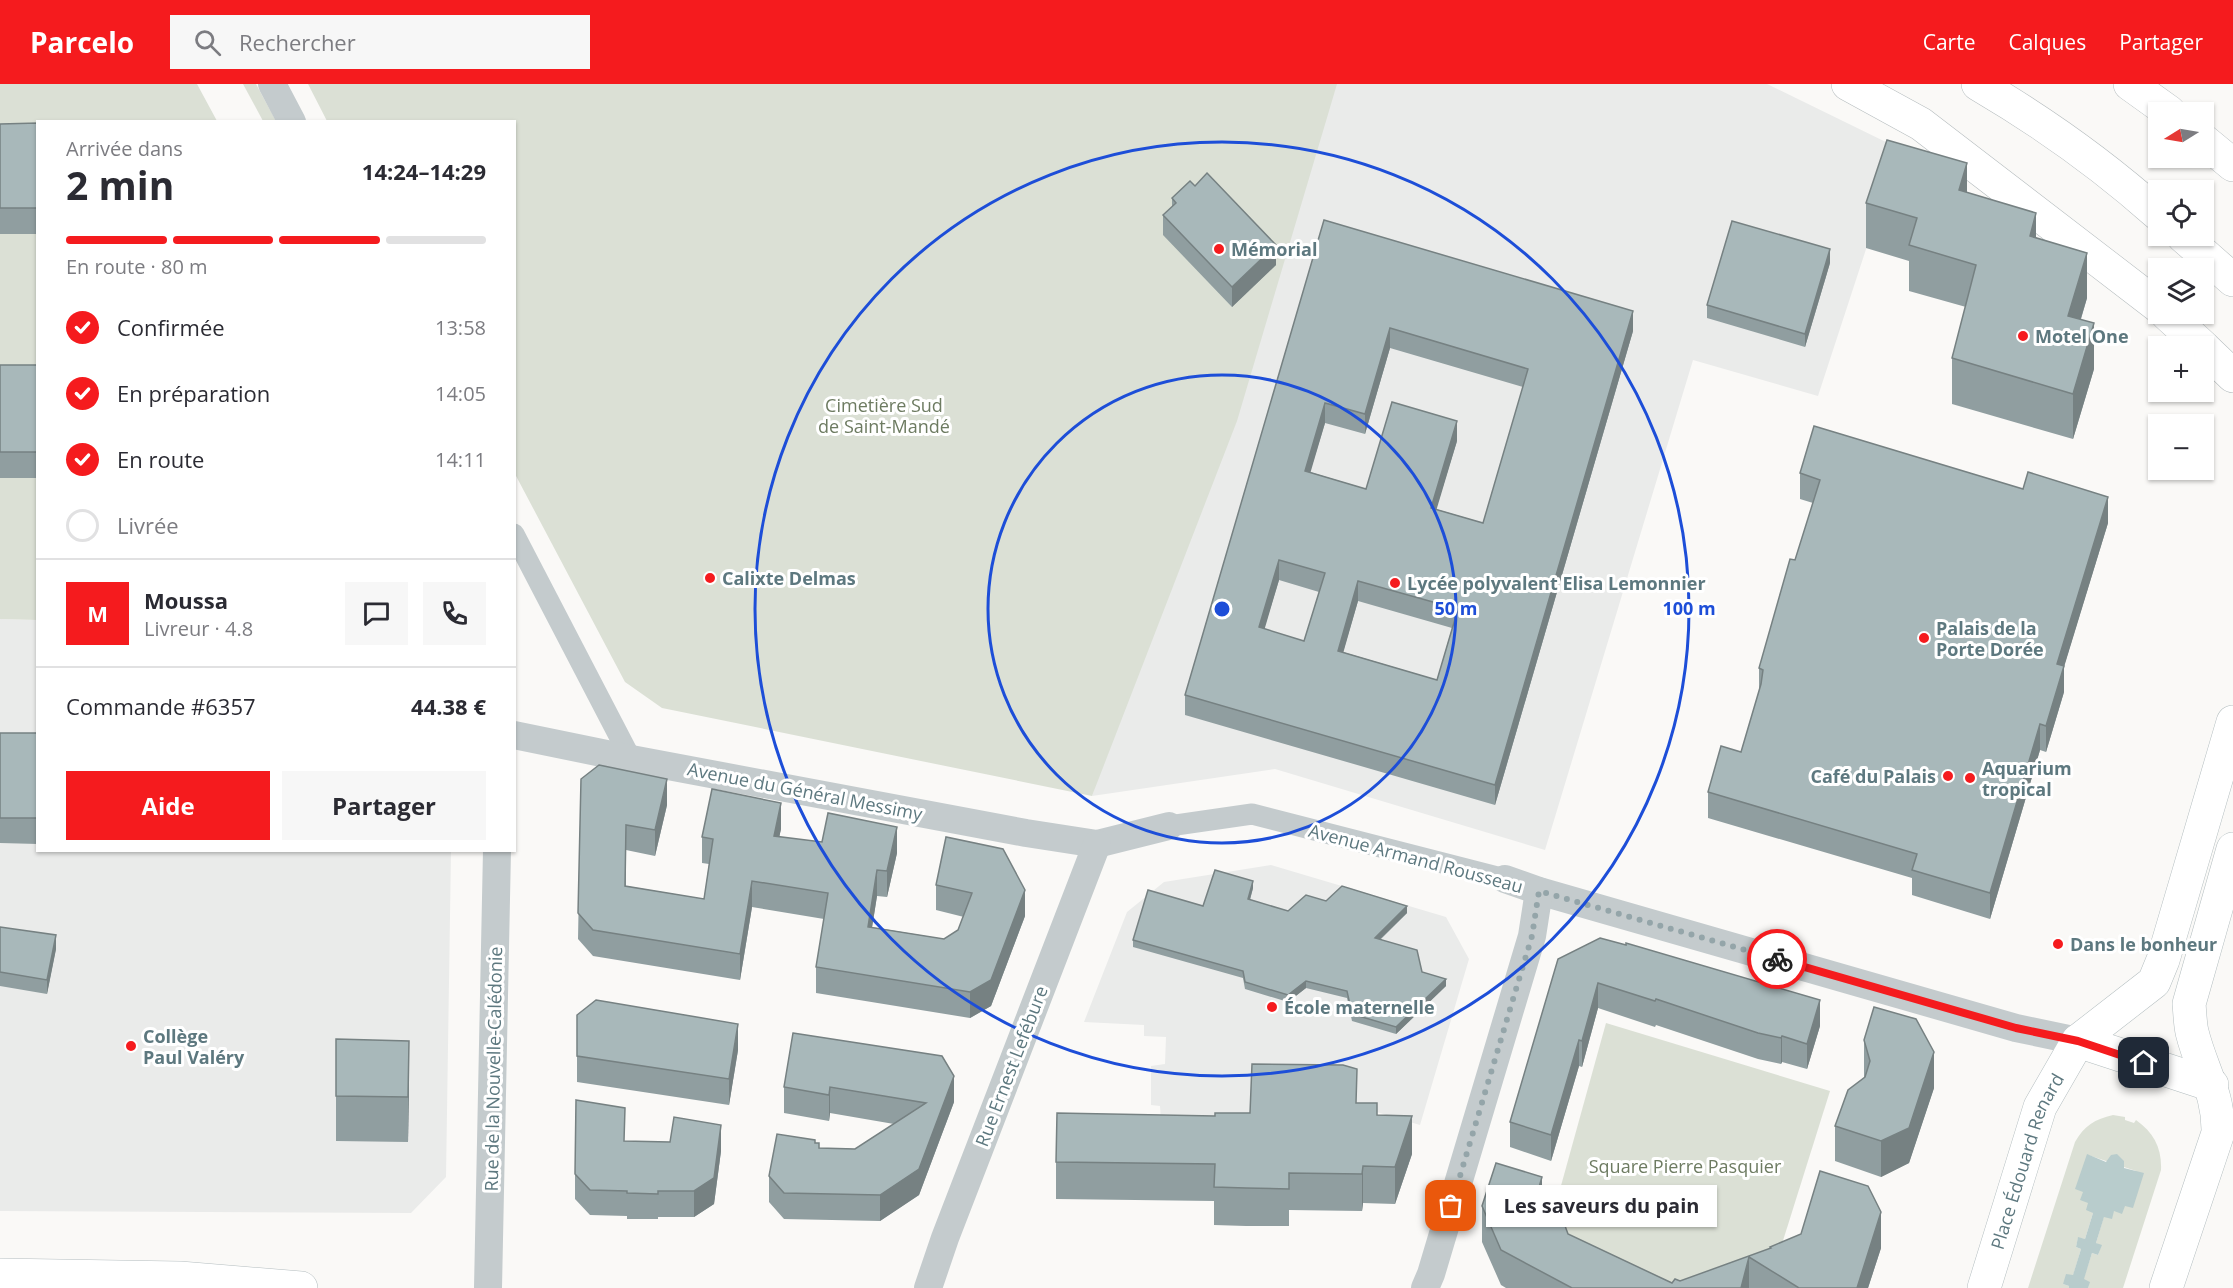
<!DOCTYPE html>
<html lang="fr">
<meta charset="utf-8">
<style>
body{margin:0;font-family:"Open Sans",sans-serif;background:#f7f7f7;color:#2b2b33;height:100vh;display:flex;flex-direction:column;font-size:22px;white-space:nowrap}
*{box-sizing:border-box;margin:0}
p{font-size:20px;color:#7c7c81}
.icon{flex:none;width:33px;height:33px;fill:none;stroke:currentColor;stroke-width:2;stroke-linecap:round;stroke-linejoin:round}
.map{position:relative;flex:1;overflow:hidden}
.side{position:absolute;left:36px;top:36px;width:480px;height:732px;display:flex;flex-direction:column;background:#fff;border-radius:0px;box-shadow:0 2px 4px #0004}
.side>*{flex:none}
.needle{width:39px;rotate:259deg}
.tools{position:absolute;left:2148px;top:18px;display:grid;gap:12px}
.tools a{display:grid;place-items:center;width:66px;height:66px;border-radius:0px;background:#fff;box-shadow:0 2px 4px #0004;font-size:30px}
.pin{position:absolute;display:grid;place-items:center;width:51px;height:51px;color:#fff;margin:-26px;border-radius:12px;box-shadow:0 3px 9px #0006}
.courier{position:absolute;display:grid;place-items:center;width:60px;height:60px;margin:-30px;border:4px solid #f51b1e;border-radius:50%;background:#fff;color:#222;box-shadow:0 2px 8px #0007}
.bubble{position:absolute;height:42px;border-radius:0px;background:#fff;box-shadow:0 2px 4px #0004;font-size:20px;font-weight:700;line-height:42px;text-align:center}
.summary em{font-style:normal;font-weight:700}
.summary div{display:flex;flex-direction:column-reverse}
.summary{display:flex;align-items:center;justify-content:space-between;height:102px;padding:0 30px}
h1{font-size:39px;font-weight:700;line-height:45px}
.bar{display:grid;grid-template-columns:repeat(4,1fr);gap:9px 6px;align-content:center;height:72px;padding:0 30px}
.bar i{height:8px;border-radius:4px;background:#e1e1e2}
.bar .on{background:#f51b1e}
.bar p{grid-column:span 4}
.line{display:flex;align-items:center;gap:15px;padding:0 30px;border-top:2px solid #e1e1e2}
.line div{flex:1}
.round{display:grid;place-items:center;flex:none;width:63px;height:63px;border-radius:0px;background:#f7f7f7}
ol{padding:0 30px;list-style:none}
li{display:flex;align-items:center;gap:18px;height:66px}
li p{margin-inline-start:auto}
li .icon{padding:6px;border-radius:50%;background:#f51b1e;color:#fff;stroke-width:4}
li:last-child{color:#7c7c81}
li i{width:33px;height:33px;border:3px solid #e1e1e2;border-radius:50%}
.action{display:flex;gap:12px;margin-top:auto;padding:12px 30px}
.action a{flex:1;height:69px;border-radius:0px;background:#f51b1e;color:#fff;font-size:24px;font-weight:700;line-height:69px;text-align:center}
.action a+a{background:#f7f7f7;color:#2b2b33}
header{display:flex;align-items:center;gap:36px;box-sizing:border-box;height:84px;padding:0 30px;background:#f51b1e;color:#fff}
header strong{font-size:28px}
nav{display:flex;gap:33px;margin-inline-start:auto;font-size:21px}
.search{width:420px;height:54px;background:#f7f7f7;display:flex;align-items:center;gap:15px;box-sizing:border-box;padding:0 21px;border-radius:0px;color:#7c7c81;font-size:22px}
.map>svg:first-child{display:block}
.built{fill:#eaebea}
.green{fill:#dbe0d5}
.water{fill:#b8cccc}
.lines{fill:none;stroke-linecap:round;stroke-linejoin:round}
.secondary-casing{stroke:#b4bec0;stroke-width:34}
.primary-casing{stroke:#b5bec0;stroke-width:34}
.trunk-casing{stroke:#b5bcbe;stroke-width:34}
.pedestrian{stroke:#c4cbcd;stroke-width:21}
.minor{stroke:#c4cbcd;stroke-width:28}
.secondary{stroke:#fff;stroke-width:33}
.primary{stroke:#fff;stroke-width:33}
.trunk{stroke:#fff;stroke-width:33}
.wall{fill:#909ea0;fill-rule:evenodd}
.shaded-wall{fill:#768182}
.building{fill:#a8b8ba;stroke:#768182;stroke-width:1.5;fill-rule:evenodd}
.done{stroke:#94a5a9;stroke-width:6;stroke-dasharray:0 10.8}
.route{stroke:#f51b1e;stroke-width:8}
.ring{fill:none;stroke:#1d4ed8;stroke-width:3}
.poi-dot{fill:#f51b1e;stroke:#fff;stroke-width:2}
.labels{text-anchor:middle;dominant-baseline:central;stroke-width:6;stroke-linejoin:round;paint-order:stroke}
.poi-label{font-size:18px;font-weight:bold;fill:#5d787f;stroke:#fff;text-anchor:start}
.park-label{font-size:18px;fill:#6d7b61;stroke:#fff}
.street-label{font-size:18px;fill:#5d787f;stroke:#fff}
.centre{fill:#1d4ed8;stroke:#fff;stroke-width:3}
.ring-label{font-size:18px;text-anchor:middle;font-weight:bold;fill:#1d4ed8;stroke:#fff;stroke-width:6;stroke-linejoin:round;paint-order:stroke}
</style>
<header>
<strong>Parcelo</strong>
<div class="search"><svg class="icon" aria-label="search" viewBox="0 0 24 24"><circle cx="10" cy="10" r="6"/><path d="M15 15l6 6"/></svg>Rechercher</div>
<nav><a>Carte</a><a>Calques</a><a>Partager</a></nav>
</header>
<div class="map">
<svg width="2233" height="1204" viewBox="0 0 2233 1204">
<rect width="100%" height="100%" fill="#faf9f7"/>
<!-- built -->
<g class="built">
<path d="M1331,0h436l127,62 -7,39 -69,211 -125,-36 -148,490 -270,-81 -183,27z"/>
<path d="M0,535l37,1 1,230 413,1 -5,326 -35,36 -411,-2z"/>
<path d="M1271,781l175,52 23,42 -49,166 -77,-23 -92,21 -90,-1 -1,-16 -9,-1v-39l14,-2 1,-27 -22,-1v-11l-60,-3 43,-110 37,-30z"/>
</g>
<!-- green -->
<g class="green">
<path d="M0,0h197l20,37 -179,1 -1,498 -37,-1z"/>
<path d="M243,0h13l20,37h-13z"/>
<path d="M308,0h1029l-100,337 -145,375 -430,-88 -37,-26 -110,-208 -1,-352 -187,-1z"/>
<path d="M1606,939l224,68 -49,156 -114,41 -121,-48z"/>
<path d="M2113,1031l12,2v3l9,3 2,-3c18,13 26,28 25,50l-38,118h-35l1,-6 -6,-2 9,-27 6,2 3,-9 -5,-3 8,-27 10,-5 22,-40 -48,-16 -5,37 10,21 -8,26 -7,-1 -2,9 5,2 -8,27 -10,8 6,2v2h-41l47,-146c9,-16 20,-23 38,-27z"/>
</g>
<!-- water -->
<path class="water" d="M2087,1070l19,8 5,-7 6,-1 7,7v7l20,5 -11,35 -8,-2 -3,8 -8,-3 -2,8 -8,-2 -8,26 6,2 -4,10 -6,-2 -8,26 6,3 -2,6h-19v-2l-6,-2 3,-10 7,1 8,-26 -5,-2 2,-10 7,2 8,-26 -7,-3 2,-7 -8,-3 3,-8 -8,-3z"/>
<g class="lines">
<!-- secondary casing -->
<g class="secondary-casing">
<g id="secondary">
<path d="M2078,957l134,44"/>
<path id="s1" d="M1984,1204l56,-181 38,-66 76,-59 9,-22 70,-238"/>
<path d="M2166,1204l52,-155c1,-40 -17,-64 -26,-101 -2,-9 -2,-19 -3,-28l44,-155"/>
</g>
</g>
<!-- primary casing -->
<g class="primary-casing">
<path id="primary" d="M0,1191l180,3 121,10"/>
</g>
<!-- trunk casing -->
<g class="trunk-casing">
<g id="trunk">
<path d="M1848,0l73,40 237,182"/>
<path d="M1978,0c63,37 125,81 180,130"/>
<path d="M2130,0l39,28"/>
<path d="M2204,57l29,24"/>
<path d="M2183,152l50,44"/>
<path d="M2167,230l35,32"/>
<path d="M2204,264l29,28"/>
</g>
</g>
<!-- pedestrian -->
<g class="pedestrian">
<path d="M514,450l117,225"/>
<path d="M1169,742l83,-12 253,65"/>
</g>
<!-- minor -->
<g class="minor">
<path d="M272,0l20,38"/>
<path d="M514,651l117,24 395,74 71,11 72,-18"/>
<path d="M1505,795l34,12 477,137 62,13"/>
<path d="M488,1204l9,-438"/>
<path d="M928,1204l17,-50 152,-394"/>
<path d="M1425,1204l6,-14 101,-338 7,-45"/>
</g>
<!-- secondary -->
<use href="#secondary" class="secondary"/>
<!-- primary -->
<use href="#primary" class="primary"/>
<!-- trunk -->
<use href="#trunk" class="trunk"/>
</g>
<!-- wall -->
<g class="wall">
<path d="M38,39v111h-38v-110z"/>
<path d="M1195,102l81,79 -44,42 -69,-72v-20l9,-8v-9z"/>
<path d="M1967,108l69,46 51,60 -6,21 13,50 -21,70 -121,-35v-46l14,-51 -57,-16v-30l-43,-13v-45z"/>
<path d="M1324,136l309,111 -138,474 -310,-90v-20zM1390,264l133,39 -40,136 -47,-14 21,-68 -91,48 -56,-17 15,-49 40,11zM1279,496l40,12 -15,49 -40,-12zM1358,517l94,27 -15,52 -94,-28z"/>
<path d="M1830,179l-25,84 -98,-29v-13z"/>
<rect x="0" y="281" width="38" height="113"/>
<path d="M1800,389l308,50 -44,143v26l-18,60 -6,-2 -50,169 -78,-24v-17l-204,-60v-26l33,-40 18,-61v-23l36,-108 18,-57 -13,-4z"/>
<path d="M0,649h38v111l-38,-1z"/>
<path d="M581,695l86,26 -12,51 -29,-6v36l78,13 5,-35 -7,-1v-26l79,-8 -2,8 118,16 -10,44 -10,-1 -5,31 72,12 14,-9 6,-13 -28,-7v-25l10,-48 79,79 -34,90 -21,12 -154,-25v-26l8,-48 -72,-12 -12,73 -147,-24 -15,-17z"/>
<path d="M1253,804l-3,12 38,11 38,-10 81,12 -26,26 41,33 24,14 -50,48 -44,-13 -5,-23 -41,-10 -18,14 -43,-13 -2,-11 -110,-31v-7l70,-34z"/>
<path d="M0,843l56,22 -9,45 -47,-8z"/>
<path d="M1558,875l262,67 -13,43 -25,-7 -1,2 -23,-5 -102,-34 -1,2 -57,-19 -16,59 -3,-1 -28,95 -41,-14v-25z"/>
<path d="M577,931l161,35 -9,55 -152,-23z"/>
<path d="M793,949l161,69 -35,93 -39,26 -96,-2 -15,-17v-26l46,-33 4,5 36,1 39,-25 -64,-11 -1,8 -45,-8v-26z"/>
<path d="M1864,956l70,48 -25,75 -28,14 -46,-16v-35l29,-48z"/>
<path d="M409,1002l-1,56 -72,-1v-45z"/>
<path d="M1357,1019l20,12 35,39 -17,50 -32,-1 -1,8 -73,-1v16h-43l-32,-1v-24l-158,-2v-37l159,-46z"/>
<path d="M625,1057l96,10 -7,53 -20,13h-36v2h-31v-3l-37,-1 -15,-16v-25z"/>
<path d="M1482,1122l60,6 26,22 104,49 8,-2 90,-32v-2l111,1 -13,40h-362l-5,-3 -19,-43z"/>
</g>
<!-- shaded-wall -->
<g class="shaded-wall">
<path d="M1967,79v46l-8,-19z"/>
<path d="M2036,129v45l-6,-22z"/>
<path d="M1276,161v20l-44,42v-20z"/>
<path d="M1830,165v14l-25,84v-13z"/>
<path d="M2087,169v45l-19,63v-45z"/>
<path d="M1633,227v20l-138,474v-20z"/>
<path d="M2094,239v46l-21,70v-45z"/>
<path d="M1390,244v20l-25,86v-20z"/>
<path d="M1325,319v20l-20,68v-20z"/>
<path d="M1457,337v20l-26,87v-20z"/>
<path d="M2108,413v26l-51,167v-26z"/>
<path d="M1279,476v20l-20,68v-21z"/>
<path d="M1358,497v20l-20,70v-20z"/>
<path d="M2064,582v26l-18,60v-26z"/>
<path d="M2040,640v26l-50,169v-26z"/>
<path d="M667,695v26l-12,51v-26z"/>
<path d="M781,719v26l-7,33v-26z"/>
<path d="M897,743v26l-10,44v-26z"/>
<path d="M877,786v26l-9,57v-26z"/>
<path d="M752,797v26l-12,73v-26z"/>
<path d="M1253,797v7l-5,18v-7z"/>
<path d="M1025,806v26l-34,90 -21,12v-26z"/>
<path d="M1407,822v7l-32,31v-6z"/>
<path d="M56,851v14l-9,45v-14z"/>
<path d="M1446,895v7l-50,48v-7z"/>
<path d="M1306,897v7l-18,14v-7z"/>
<path d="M1598,899v25l-16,59v-26z"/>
<path d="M1820,916v26l-13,43v-25z"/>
<path d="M738,940v26l-9,55v-26z"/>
<path d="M1782,952v26l-1,2v-26z"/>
<path d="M1579,956v26l-28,95v-26z"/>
<path d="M409,957v45l-1,56v-45z"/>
<path d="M1934,968v36l-25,75 -28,14v-36z"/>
<path d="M954,992v26l-35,93 -39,26v-26z"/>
<path d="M830,1003v26l-1,8v-26z"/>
<path d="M1412,1032v38l-17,50v-37z"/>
<path d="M721,1041v26l-7,53 -20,13v-26z"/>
<path d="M1363,1082v37l-1,8v-37z"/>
<path d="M1542,1093v35l-9,-5z"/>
<path d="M1881,1128v36l-13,40h-11z"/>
<path d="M1749,1173v31h-8z"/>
</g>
<!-- building -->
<g class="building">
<path d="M38,39v85h-38v-84z"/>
<path d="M1887,56l80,23 -8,27 77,23 -6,23 57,17 -19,63 26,7 -21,71 -121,-36 24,-93 -67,-20 8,-27 -51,-15z"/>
<path d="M1207,89l69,72 -44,42 -69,-72 13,-12 -4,-5 18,-17 5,5z"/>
<path d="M1324,136l309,91 -138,474 -310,-90zM1390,244l138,41 -45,154 -52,-15 26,-87 -65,-19 -26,87 -61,-18 20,-68 40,11zM1279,476l46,13 -21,68 -45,-14zM1358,497l100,28 -21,71 -99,-29z"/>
<path d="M1732,137l98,28 -25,85 -98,-29z"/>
<rect x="0" y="281" width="38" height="87"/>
<path d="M1814,342l209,63 5,-17 80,25 -51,167 7,2 -18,60 -6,-2 -50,169 -78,-23 5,-16 -209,-62 13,-46 20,6 20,-68 2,-14 -4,-2 31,-109 5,1 25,-80 -20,-7z"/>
<rect x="0" y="649" width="38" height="85"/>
<path d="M599,681l68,14 -12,51 -29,-5 -1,61 79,13 9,-60 -11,-2 10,-48 69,14 -7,33 48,6 6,-29 69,14 -10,44 -10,-1 -9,57 76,12 14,-9 14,-37 -36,-8 10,-48 57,12 22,41 -34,90 -21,12 -154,-25 12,-74 -76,-12 -12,73 -147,-24 -15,-17 3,-134z"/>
<path d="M1215,786l38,11 -5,18 40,12 18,-16 20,6 16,-15 65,20 -32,32 42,12 5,22 24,7 -50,48 -44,-13 -5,-23 -41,-10 -18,14 -43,-13 -2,-11 -110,-31 15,-50 55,16z"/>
<path d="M0,843l56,8 -9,45 -47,-8z"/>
<path d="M1600,854l26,7v-2l194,57 -13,44 -25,-8 -1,2 -23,-5 -102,-34 -1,2 -57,-18 -16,58 -3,-1 -28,95 -41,-13 48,-163z"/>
<path d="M596,916l142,24 -9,55 -152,-23v-41z"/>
<path d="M1874,923l42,12 18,33 -25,76 -28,13 -46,-15 13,-36 17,-13 5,-16 -6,-21z"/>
<path d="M793,949l149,23 12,20 -35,93 -39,26 -96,-2 -15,-17 8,-42 38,6v3h4v5l36,1 71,-46 -96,-16 -1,8 -45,-8z"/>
<path d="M336,955l73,2 -1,56 -72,-1z"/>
<path d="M1252,980l91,1 14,4 -1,34h21v12l35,1 -17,51 -32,-1 -1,8 -73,-1v16l-43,-1 -32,-1 1,-23 -159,-2 1,-49 158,3v-3h35z"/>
<path d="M576,1016l49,8 -1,33 46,1 4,-25 47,8 -7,53 -20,13h-36v3l-31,-1v-2l-37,-1 -15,-16z"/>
<path d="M1496,1079l46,14 -9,30 31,16 4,11 104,49 3,-4 5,2 91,-33 -1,-1 31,-13 19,-63 48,15 13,26 -24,76h-58l-50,-31 -8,31h-169l-71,-38 -19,-44z"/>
</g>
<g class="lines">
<!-- done -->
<path class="done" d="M1451,1122l81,-270 7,-45 238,68"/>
<!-- route -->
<path class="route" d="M1777,875l239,69 62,13 66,22"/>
</g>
<!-- distance rings -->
<g class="ring">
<circle cx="1222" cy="525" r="234"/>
<circle cx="1222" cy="525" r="467"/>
</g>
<!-- markers -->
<g class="poi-dot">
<circle cx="1219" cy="165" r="6"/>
<circle cx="2023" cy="252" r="6"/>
<circle cx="710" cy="494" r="6"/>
<circle cx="1395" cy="499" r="6"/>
<circle cx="1924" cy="554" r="6"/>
<circle cx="1948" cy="692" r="6"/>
<circle cx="1970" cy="694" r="6"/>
<circle cx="2058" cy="860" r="6"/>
<circle cx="1272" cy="923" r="6"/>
<circle cx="131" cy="962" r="6"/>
</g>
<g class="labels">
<!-- poi labels -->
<g class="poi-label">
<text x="1231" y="165">Mémorial</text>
<text x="2035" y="252">Motel One</text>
<text x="722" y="494">Calixte Delmas</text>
<text x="1407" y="499">Lycée polyvalent Elisa Lemonnier</text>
<text x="1936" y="544">Palais de la<tspan x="1936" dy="21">Porte Dorée</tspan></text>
<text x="1982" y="684">Aquarium<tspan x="1982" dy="21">tropical</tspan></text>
<text x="1936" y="692" text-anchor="end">Café du Palais</text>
<text x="2070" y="860">Dans le bonheur</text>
<text x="1284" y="923">École maternelle</text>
<text x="143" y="952">Collège<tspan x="143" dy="21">Paul Valéry</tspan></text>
</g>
<!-- park labels -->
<g class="park-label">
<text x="884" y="321">Cimetière Sud<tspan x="884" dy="21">de Saint-Mandé</tspan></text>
<text x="1685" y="1082">Square Pierre Pasquier</text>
</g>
<!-- street labels -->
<g class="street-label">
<text transform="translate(805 707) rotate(11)">Avenue du Général Messimy</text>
<text transform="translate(1416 774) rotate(15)">Avenue Armand Rousseau</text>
<text transform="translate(1011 982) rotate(-69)">Rue Ernest Lefébure</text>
<text transform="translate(493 985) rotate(-89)">Rue de la Nouvelle-Calédonie</text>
<text stroke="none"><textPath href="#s1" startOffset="134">Place Édouard Renard</textPath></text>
</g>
</g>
<circle cx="1222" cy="525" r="9" class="centre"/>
<g class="ring-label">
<text x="1456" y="531">50 m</text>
<text x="1689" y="531">100 m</text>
</g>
</svg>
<div class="tools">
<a><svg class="needle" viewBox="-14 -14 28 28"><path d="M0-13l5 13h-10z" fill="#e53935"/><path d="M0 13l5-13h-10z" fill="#7c7c81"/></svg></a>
<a><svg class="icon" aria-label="locate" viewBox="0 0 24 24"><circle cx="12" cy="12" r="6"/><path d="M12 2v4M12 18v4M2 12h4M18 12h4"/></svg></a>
<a><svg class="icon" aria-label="layers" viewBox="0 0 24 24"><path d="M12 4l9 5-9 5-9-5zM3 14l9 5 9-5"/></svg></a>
<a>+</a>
<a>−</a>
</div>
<div class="pin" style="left:1451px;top:1122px;background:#ea580c"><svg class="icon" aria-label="bag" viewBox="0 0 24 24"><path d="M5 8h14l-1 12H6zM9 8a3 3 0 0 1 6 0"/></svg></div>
<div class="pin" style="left:2144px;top:979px;background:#1f2937"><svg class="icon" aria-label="home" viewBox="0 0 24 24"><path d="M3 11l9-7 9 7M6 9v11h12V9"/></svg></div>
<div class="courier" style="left:1777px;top:875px"><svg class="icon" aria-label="bike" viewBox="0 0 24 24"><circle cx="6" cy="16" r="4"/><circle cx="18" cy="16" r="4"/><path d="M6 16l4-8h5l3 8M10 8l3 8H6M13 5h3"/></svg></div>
<div class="bubble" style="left:1486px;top:1101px;width:231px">Les saveurs du pain</div>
<section class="side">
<div class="summary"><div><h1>2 min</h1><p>Arrivée dans</p></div><em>14:24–14:29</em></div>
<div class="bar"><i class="on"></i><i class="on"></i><i class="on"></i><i></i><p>En route · 80 m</p></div>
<ol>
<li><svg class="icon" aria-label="check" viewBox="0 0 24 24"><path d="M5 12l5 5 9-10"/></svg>Confirmée<p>13:58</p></li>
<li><svg class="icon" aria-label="check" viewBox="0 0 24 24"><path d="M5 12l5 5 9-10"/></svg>En préparation<p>14:05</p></li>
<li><svg class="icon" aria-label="check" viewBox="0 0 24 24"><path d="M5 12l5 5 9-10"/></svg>En route<p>14:11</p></li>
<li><i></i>Livrée</li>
</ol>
<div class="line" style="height:108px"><b class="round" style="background:#f51b1e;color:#fff">M</b><div><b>Moussa</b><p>Livreur · 4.8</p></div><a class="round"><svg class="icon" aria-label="chat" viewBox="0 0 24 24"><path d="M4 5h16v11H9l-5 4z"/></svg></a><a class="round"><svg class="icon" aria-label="phone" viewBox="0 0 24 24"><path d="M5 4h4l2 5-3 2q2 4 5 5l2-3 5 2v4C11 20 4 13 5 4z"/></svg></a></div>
<div class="line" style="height:78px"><div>Commande #6357</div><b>44.38 €</b></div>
<div class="action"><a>Aide</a><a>Partager</a></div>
</section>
</div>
